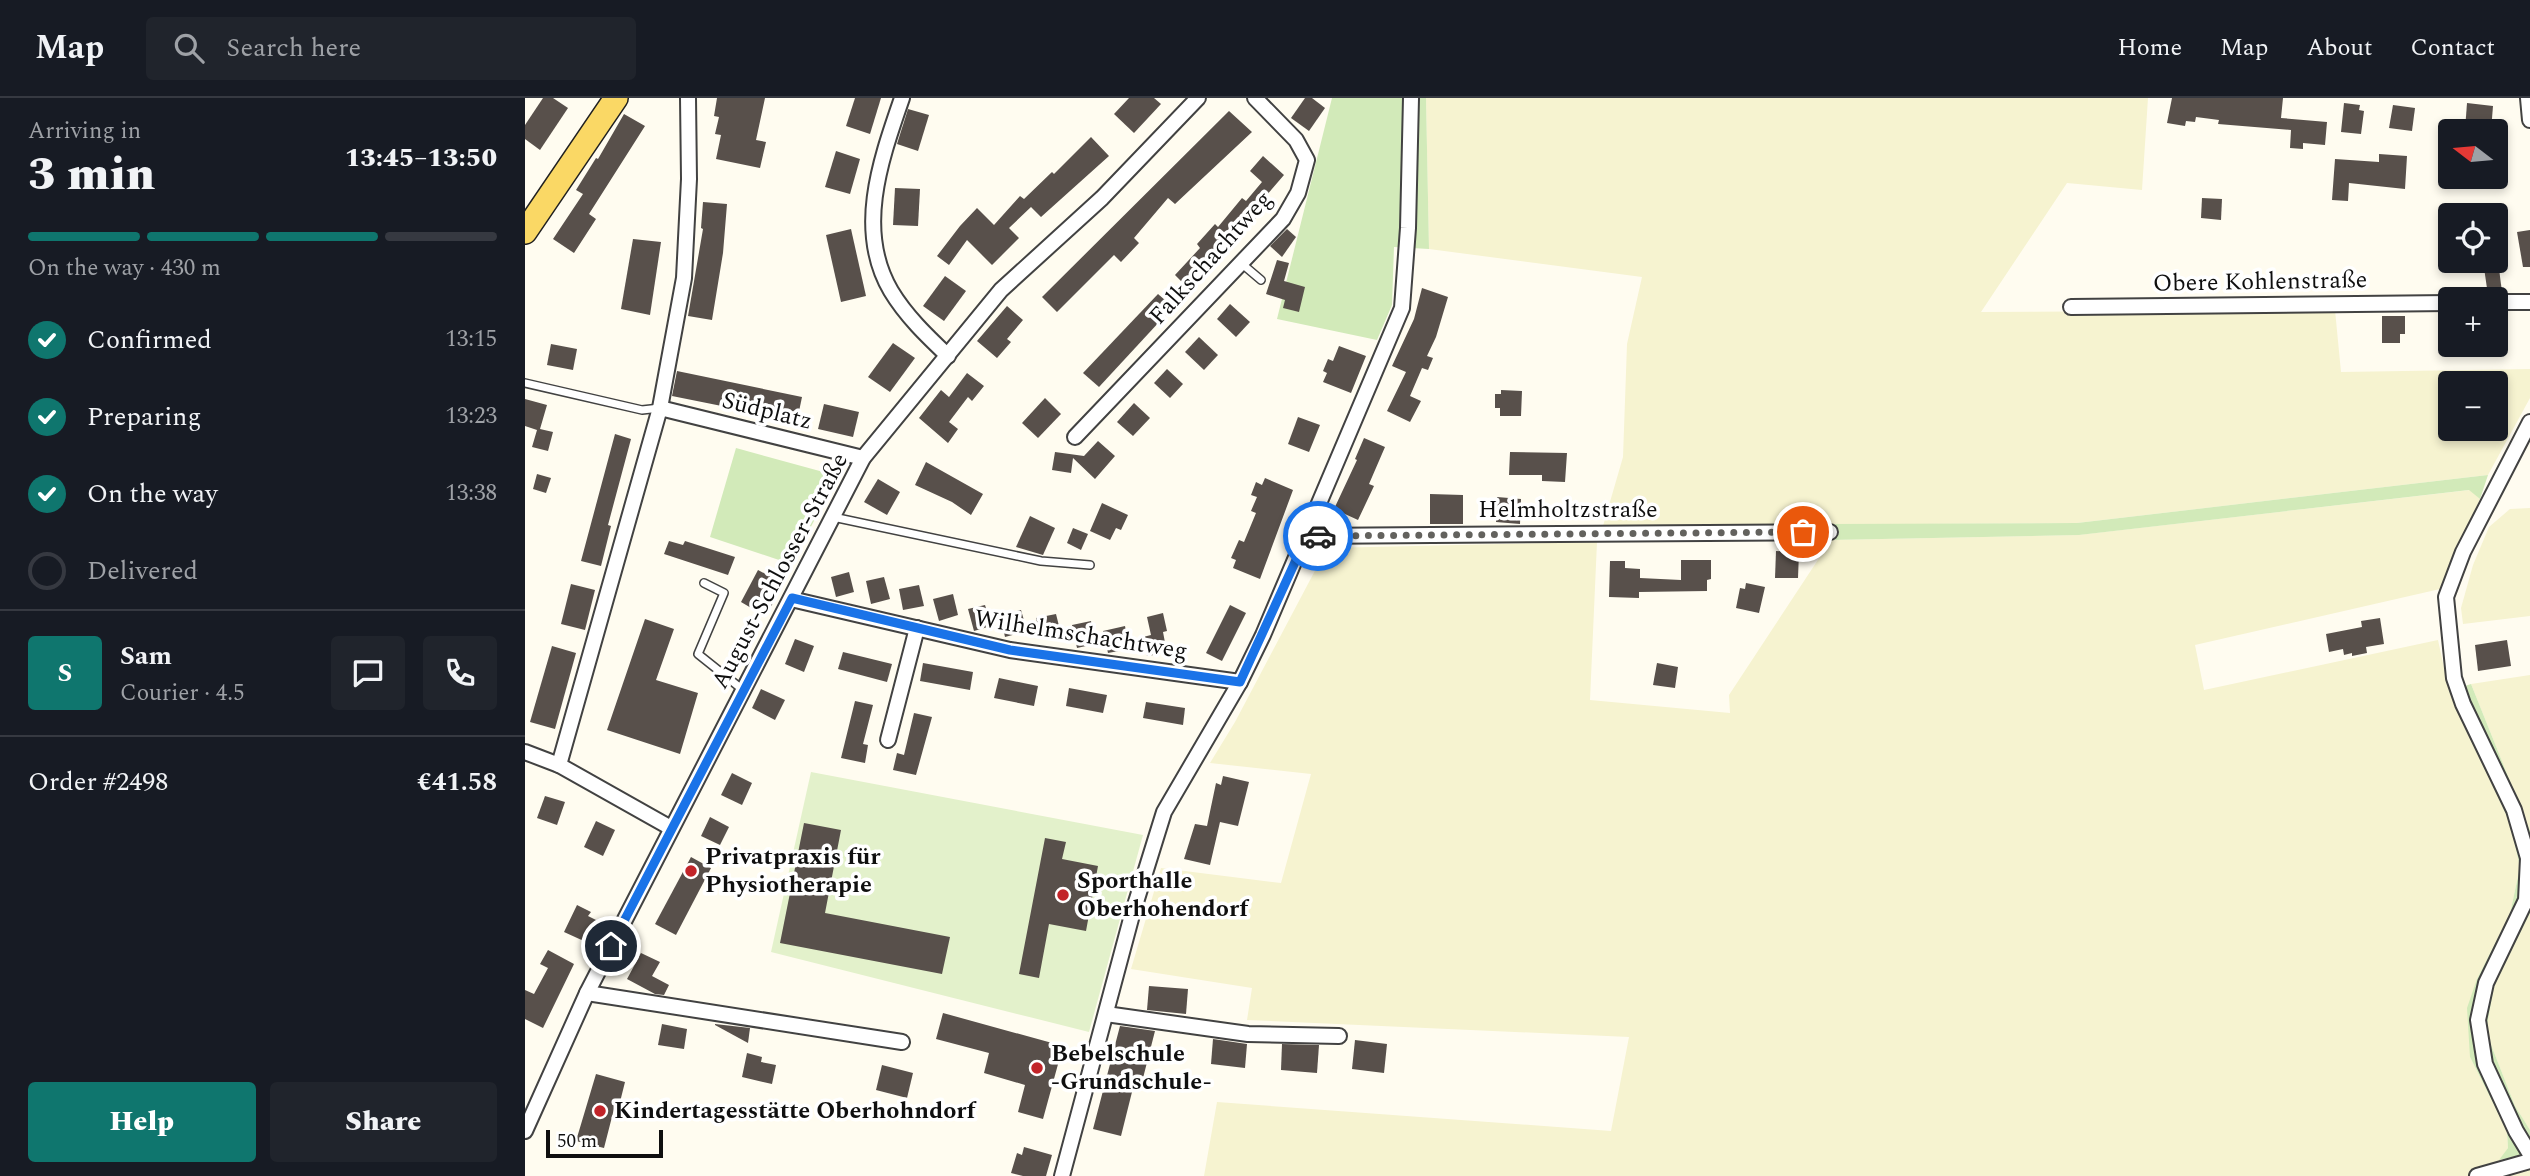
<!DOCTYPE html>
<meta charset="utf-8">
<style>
body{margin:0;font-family:Spectral,serif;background:#20242c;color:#f1f3f6;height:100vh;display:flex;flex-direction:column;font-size:26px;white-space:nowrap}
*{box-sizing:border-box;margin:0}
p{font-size:23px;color:#9ea1a6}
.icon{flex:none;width:38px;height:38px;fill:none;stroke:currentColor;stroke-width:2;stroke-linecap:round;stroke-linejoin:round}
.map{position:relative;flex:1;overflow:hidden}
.drawer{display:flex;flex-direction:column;background:#171b24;width:525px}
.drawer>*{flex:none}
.needle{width:46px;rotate:286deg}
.buttons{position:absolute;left:1913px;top:21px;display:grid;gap:14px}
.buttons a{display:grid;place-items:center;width:70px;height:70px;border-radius:7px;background:#171b24;box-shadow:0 4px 10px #0003;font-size:35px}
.scale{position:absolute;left:21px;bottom:18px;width:117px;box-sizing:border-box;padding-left:7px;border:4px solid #0f0f0f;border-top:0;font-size:19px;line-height:24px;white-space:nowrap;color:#0f0f0f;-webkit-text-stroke:5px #fff;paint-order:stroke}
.pin{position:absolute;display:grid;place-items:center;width:60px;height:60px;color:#fff;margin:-30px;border:4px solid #fff;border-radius:50%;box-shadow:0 2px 7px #0007}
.courier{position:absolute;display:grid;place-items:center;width:70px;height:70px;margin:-35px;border:5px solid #1a73e8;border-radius:50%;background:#fff;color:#222;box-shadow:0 2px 9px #0007}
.head em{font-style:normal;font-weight:800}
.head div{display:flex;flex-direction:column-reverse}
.head{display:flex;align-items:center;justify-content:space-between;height:119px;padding:0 28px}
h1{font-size:46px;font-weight:800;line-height:52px}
.bar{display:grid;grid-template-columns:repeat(4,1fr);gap:10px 7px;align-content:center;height:84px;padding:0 28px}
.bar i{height:9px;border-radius:5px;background:#363941}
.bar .active{background:#0f766e}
.bar p{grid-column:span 4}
.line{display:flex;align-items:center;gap:18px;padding:0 28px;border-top:2px solid #363941}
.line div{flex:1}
.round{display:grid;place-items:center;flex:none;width:74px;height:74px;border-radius:7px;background:#20242c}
ol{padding:0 28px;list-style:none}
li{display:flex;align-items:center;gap:21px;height:77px}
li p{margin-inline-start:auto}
li .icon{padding:7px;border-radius:50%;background:#0f766e;color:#fff;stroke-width:4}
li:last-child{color:#9ea1a6}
li i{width:38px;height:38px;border:4px solid #363941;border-radius:50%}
.action{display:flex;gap:14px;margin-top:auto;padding:14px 28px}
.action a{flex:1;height:80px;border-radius:7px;background:#0f766e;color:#fff;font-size:28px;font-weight:800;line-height:80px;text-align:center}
.action a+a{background:#20242c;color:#f1f3f6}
header{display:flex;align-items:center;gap:42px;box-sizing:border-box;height:98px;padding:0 35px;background:#171b24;border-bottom:2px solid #363941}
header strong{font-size:33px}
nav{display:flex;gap:38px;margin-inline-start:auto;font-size:24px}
.search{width:490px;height:63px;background:#20242c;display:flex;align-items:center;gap:18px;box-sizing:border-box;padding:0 24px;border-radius:7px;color:#9ea1a6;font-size:26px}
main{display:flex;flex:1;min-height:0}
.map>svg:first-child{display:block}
.farmland{fill:#f6f3d0;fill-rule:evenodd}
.green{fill:#d2eab9}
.pitch{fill:#e3f1cb}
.building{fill:#58504b}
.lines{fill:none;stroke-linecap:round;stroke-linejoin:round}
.service-casing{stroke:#424242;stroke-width:10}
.minor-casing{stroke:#424242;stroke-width:18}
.primary-casing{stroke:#202020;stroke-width:26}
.service{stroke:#fff;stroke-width:7}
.minor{stroke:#fff;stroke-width:14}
.primary{stroke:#fad865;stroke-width:23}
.done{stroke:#63625e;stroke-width:7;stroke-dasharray:0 12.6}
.route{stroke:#1a73e8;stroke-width:9}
.poi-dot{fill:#c22429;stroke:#fff;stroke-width:2.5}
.labels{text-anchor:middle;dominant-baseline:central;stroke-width:7;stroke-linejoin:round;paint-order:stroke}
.street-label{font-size:24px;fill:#0f0f0f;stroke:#fff}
.poi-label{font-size:24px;font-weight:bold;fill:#0f0f0f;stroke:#fff;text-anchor:start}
</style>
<header>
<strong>Map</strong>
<div class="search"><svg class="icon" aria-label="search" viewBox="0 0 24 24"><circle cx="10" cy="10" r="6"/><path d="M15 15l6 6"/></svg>Search here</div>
<nav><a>Home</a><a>Map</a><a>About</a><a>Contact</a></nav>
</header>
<main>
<section class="drawer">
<div class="head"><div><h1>3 min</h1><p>Arriving in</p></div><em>13:45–13:50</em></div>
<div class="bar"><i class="active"></i><i class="active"></i><i class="active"></i><i></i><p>On the way · 430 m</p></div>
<ol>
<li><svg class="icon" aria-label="check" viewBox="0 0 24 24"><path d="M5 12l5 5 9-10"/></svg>Confirmed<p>13:15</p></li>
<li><svg class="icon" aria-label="check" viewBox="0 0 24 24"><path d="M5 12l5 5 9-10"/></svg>Preparing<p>13:23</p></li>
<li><svg class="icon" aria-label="check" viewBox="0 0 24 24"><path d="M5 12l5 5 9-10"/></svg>On the way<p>13:38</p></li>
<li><i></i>Delivered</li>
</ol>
<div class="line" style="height:126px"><b class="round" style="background:#0f766e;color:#fff">S</b><div><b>Sam</b><p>Courier · 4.5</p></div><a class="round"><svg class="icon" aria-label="chat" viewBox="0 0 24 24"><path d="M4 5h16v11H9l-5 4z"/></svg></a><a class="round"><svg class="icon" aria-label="phone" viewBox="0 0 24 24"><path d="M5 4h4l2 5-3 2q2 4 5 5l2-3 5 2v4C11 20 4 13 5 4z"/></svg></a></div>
<div class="line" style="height:91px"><div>Order #2498</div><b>€41.58</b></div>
<div class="action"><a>Help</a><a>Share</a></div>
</section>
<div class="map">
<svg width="2005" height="1078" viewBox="0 0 2005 1078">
<rect width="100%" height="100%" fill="#fffcf0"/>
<!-- farmland -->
<g class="farmland">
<path d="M901,0h722l-6,92 -75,-7 -86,129 354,-2 6,62 189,-3v29l-42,77 -411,48 -474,3 20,-69 4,-113 15,-67 -213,-28zM1925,285h45v46h-45z"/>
<path d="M1945,392l10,9 -40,90 -245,56 9,45 234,-50 11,51 61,132 10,44 -10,47 -33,65 -7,78 37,74 1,17 -7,12 29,-7v23h-1326l13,-74 394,29 18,-94 -382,-17 5,-32 -121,-19 30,-101 120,15 30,-109 -101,-11 25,-41 92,-174 270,-6 -7,158 140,13 -1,-18 102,-155 247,-5z"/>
<path d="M2005,410v108l-67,8 -2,-16 12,-43 16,-38 21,-18z"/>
<path d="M2005,577v156l-59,-147z"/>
<path d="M2005,815v217l-15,-24 -29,-74 8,-46z"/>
</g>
<!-- green -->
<g class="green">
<path d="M807,0h94l3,151 -35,-2 -2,58 -15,35 -100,-21z"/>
<path d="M211,350l102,28 -47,88 -81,-27z"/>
<path d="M1963,377l-8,24 -11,-9 -390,45 -248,5 -1,-16 247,-1z"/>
<path d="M1946,586l59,147v82l-36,73 -8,46 29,74 15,24v23l-31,7 9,-12 -1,-17 -37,-74 -3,-49 10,-29 33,-65 10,-47 -10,-44 -61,-132z"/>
</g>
<!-- pitch -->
<path class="pitch" d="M286,674l332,63 -54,197 -318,-80z"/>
<!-- building -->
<g class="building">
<path d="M18,0h10l15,10 -28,42 -15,-11v-14z"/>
<path d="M192,0h48l-9,42 10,2 -6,26 -44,-9 5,-24 -6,-1 4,-17 -5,-1z"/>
<path d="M330,0h26l-11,36 -24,-8z"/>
<path d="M604,0h25l7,6 -27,29 -20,-19z"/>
<path d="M780,0h7l13,10 -16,23 -18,-13z"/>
<path d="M1647,0h111l-2,20 46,4 -2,23 -22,-2v6l-13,-1 1,-18 -73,-6 1,-4 -23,-3 -1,5 -9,-1 -1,5 -18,-3z"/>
<path d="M1819,5l16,2 -1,5 5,1 -3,23 -20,-2z"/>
<path d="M1942,5l26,3 -2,25 -26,-1z"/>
<path d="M1868,7l22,3 -3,23 -23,-3z"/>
<path d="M383,11l21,6 -11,36 -21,-7z"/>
<path d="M704,13l23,21 -77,72 -7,-6 -34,40 5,5 -18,19 -7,-7 -57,57 -15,-15z"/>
<path d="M99,16l21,12 -56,88 7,5 -22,34 -21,-14 30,-45 -7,-4 20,-32 2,1z"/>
<path d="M566,39l18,19 -68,61 -10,-10 -22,21 10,10 -27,27 -25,-25 -18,25 -12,-9 23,-30 17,-18 17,17 26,-29 4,3 28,-27 2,2z"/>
<path d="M311,53l24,8 -10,35 -25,-7z"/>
<path d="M1854,56l28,2 -2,33 -56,-6 -1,18 -16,-1 3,-41 44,3z"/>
<path d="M738,58l21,19 -25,29 5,4 -14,17 -29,32 -7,-7 -17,19 5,3 -14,16 -13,-13 25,-27 -3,-4 18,-20 3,3 24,-29 4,3 16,-19 -12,-11z"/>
<path d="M370,90l25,1 -2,37 -25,-1z"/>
<path d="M1677,100l20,1 -1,21 -20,-2z"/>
<path d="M178,104l24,2 -4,49 -11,67 -24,-4 15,-87 -2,-1z"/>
<path d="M326,131l15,67 -25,6 -15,-67z"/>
<path d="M762,131l9,8 -14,20 -12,-11z"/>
<path d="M2005,132v37h-7l-6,-35z"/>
<path d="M108,141l28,3 -11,73 -29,-6z"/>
<path d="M752,162l12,3 -5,18 21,6 -6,25 -16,-4 2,-8 -19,-6z"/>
<path d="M1958,163h15l4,31 -14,3z"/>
<path d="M420,178l21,15 -22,30 -21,-15z"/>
<path d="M897,190l26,9 -12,40 -9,19 6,2 -5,12 -6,-2 -12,28 11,5 -11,21 -23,-11 19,-39 -14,-6 22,-47z"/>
<path d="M633,196l15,13 -74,80 -16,-14z"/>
<path d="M705,206l20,18 -14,15 -19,-18z"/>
<path d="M482,208l16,14 -16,19 4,3 -14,16 -20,-17z"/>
<path d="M1857,218h23v18h-5v9h-18z"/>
<path d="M674,239l19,18 -14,15 -19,-18z"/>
<path d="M368,245l22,15 -25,34 -22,-15z"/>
<path d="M26,246l26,5 -4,21 -26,-5z"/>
<path d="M814,248l27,10 -15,37 -28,-11 4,-9 -4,-2 5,-12 5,2z"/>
<path d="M642,271l16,15 -13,14 -16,-15z"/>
<path d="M152,273l125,26 -5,24 -125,-25z"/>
<path d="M442,275l17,13 -12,15 -4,-4 -19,25 9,7 -10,14 -29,-25 22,-28 8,7z"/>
<path d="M976,292l21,1 -1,25h-21v-8h-5v-14h6z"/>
<path d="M520,300l16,16 -23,24 -16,-15z"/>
<path d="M0,301l22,6 -7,24 13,3 -5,19 -16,-4 5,-17 -12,-4z"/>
<path d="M609,305l16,15 -17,18 -16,-14z"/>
<path d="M299,306l35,8 -6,25 -35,-8z"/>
<path d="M773,319l22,8 -11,27 -21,-8z"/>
<path d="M90,336l16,5 -23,86 3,1 -10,40 -20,-5z"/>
<path d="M839,340l21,9 -16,37 5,2 -16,34 -24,-11 23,-49 -2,-1z"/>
<path d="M573,343l17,15 -20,23 -22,-21 -2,15 -19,-3 3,-18 29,4z"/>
<path d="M985,354l57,1 -2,29 -23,-1v-6h-33z"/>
<path d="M401,364l57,32 -12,21 -19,-13 -37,-17z"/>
<path d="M12,376l14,4 -5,15 -13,-4z"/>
<path d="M740,380l28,12 -33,89 -27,-11 3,-8 -5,-2 8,-18 5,2 12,-29 -5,-2 6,-14 -6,-2 5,-13 6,3z"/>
<path d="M353,381l22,13 -13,23 -23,-13z"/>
<path d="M905,396l33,1v29h-33z"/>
<path d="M972,399l24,2 -1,25 -24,-2z"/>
<path d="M577,405l26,12 -7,15 -5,-2 -6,12 -20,-9z"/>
<path d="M505,418l25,12 -12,27 -27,-8z"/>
<path d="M548,430l15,6 -7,16 -14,-7z"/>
<path d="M144,443l14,4 2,-4 50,16 -7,18 -64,-21z"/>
<path d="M1251,453l23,1 -1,26h-23z"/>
<path d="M1156,462h30v19l-4,1v11l-68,1v6l-30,-1 1,-36h15v7l15,1v9l41,2z"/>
<path d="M233,472l17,9 -11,19 9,5 -8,13 -24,-14z"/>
<path d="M324,474l5,20 -18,5 -5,-20z"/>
<path d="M359,479l6,22 -19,5 -5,-23z"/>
<path d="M1221,485l19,4 -6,26 -23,-5 4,-20 5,1z"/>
<path d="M46,486l24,6 -10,40 -24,-6z"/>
<path d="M394,487l5,21 -21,4 -4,-21z"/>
<path d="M428,496l5,21 -19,6 -6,-22z"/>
<path d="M460,507l6,21 -17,5 -6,-22z"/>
<path d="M705,507l16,8 -24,48 -16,-8z"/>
<path d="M496,512l6,21 -22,6 -5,-22z"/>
<path d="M638,515l4,18 -4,1 4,21 -20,3 -4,-19 8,-2 -4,-18z"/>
<path d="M531,516l5,20 -20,5 -5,-21z"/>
<path d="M1855,520l4,26 -18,3 1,6 -15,3v-3l-8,2 -1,-6 -14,3 -3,-18 36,-7 -1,-6z"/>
<path d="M120,521l29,10 -18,51 42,13 -18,61 -73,-24z"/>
<path d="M566,523l4,23 -18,4 -5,-23z"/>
<path d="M600,528l4,23 -21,4 -5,-22z"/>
<path d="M270,541l19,7 -10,26 -19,-8z"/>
<path d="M1982,542l4,26 -33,5 -3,-26z"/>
<path d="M27,548l24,7 -21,76 -25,-7z"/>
<path d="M318,554l49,12 -5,18 -49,-13z"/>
<path d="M398,565l50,9 -3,18 -50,-9z"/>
<path d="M1132,565l21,4 -3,21 -22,-3z"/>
<path d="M474,580l39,8 -4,20 -40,-8z"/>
<path d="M544,590l38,7 -4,18 -37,-7z"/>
<path d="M236,591l24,11 -10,20 -23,-12z"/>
<path d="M330,603l18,4 -10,39 5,1 -3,18 -24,-5z"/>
<path d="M621,604l39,6 -2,17 -40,-7z"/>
<path d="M389,615l18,4 -16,58 -23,-5 4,-17 7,2z"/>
<path d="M207,675l20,10 -10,22 -21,-10z"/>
<path d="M698,678l26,6 -11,44 -18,-4 -10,43 -26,-6 11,-35 12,2 9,-43 5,2z"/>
<path d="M20,698l20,6 -8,23 -20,-7z"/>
<path d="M185,719l19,10 -9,18 -19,-9z"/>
<path d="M71,723l19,9 -12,26 -19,-9z"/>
<path d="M279,725l37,7 -16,83 125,24 -8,37 -162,-31z"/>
<path d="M520,740l21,4 -4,17 36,7 -12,65 -37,-7 -10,54 -20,-4z"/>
<path d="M166,759l20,11 -35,67 -21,-11z"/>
<path d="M52,807l14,7 -3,4 8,4 -10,22 -22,-10z"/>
<path d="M23,852l26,14 -31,64 -18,-9v-29l9,4 14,-26 -8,-4z"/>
<path d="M116,855l19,9 -8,14 17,9 -5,10 -9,-1 -28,-15z"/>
<path d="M624,888l39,3 -2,25 -39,-4z"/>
<path d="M418,915l120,33 -20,73 -25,-7 7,-27 -41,-12 5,-20 -53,-14z"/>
<path d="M137,926l25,5 -3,20 -26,-4z"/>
<path d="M190,926l35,4 -2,15 -33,-18z"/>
<path d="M595,928l35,5 -13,51 -7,-2 -14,56 -28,-7z"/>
<path d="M688,941l34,5 -2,24 -34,-4z"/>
<path d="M830,942l32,4 -3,29 -32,-4z"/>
<path d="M757,946l37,1 -2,28 -36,-3z"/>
<path d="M222,955l15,4 -1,5 15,3 -4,19 -30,-7z"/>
<path d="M357,967l31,8 -6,25 -31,-8z"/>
<path d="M71,976l29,8 -7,28 -4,-1 -10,39 -28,-7z"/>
<path d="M499,1049l28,8 -6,21h-23l-12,-3 6,-20 5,2z"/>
</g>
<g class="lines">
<!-- service casing -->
<g class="service-casing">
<g id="service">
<path d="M716,165l20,17"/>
<path d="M0,285l117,27 18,-2"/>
<path d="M308,419l208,44 49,4"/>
<path d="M179,485l20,10 -26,61 45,36"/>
</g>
</g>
<!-- minor casing -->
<g class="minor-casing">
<g id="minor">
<path d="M377,0c-21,61 -47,132 -11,193 15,25 36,45 57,65"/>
<path d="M2003,0l2,22"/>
<path d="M1970,204h35"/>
<path d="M1546,209l379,-4"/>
<path d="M135,310l203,50"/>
<path d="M2005,324l-67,130 -17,45 8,81 9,26 51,106 14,48 -2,42 -40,83 -8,37 7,44 31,67 14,23"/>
<path d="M550,339l208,-218 15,-26 9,-33 -11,-20 -41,-42"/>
<path d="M782,438l523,-4"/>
<path d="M266,501l219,51 230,32"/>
<path d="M363,642l29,-112"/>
<path d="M0,654l34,13 112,63"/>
<path d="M34,667l101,-357 24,-130 5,-99 -1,-81"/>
<path d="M62,895l315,49"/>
<path d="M581,916l142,20 91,2"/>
<path d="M0,1033l62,-138 276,-535 138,-168 101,-92 96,-100"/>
<path d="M537,1078l70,-261 32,-103 76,-130 23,-47 139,-327 6,-80 3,-130"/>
<path d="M1952,1078l53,-15"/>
</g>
</g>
<!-- primary casing -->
<g class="primary-casing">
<path id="primary" d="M0,134l91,-134"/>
</g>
<!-- service -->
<use href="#service" class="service"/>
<!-- minor -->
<use href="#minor" class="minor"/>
<!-- primary -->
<use href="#primary" class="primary"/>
</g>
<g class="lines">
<!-- done -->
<path class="done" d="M793,438l485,-4"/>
<!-- route -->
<path class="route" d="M86,848l181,-348 218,52 230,32 67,-146h11"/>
</g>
<!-- markers -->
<g class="poi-dot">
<circle cx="166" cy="773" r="7"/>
<circle cx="538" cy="797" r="7"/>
<circle cx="512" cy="970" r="7"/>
<circle cx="75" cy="1013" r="7"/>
</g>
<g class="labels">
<!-- street labels -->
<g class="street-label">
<text transform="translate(686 160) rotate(-48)">Falkschachtweg</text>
<text transform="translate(1735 184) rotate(-1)">Obere Kohlenstraße</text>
<text transform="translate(242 313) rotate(14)">Südplatz</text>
<text x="1043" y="412">Helmholtzstraße</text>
<text transform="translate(255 473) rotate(-62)">August-Schlosser-Straße</text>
<text transform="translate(556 537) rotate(9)">Wilhelmschachtweg</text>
</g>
<!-- poi labels -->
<g class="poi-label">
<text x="180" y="759">Privatpraxis für<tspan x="180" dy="28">Physiotherapie</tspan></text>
<text x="552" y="783">Sporthalle<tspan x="552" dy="28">Oberhohendorf</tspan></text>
<text x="526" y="956">Bebelschule<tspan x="526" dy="28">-Grundschule-</tspan></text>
<text x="89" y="1013">Kindertagesstätte Oberhohndorf</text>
</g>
</g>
</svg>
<div class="buttons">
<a><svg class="needle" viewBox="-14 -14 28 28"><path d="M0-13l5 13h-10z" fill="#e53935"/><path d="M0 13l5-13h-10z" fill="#9ea1a6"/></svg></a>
<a><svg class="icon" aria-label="locate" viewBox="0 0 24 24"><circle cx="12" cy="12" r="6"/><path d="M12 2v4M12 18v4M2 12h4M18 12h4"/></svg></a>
<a>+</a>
<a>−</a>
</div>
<div class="scale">50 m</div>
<div class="pin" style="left:1278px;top:434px;background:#ea580c"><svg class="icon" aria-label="bag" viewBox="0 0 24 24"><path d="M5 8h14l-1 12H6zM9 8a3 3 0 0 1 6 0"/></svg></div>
<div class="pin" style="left:86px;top:848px;background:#1f2937"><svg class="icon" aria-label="home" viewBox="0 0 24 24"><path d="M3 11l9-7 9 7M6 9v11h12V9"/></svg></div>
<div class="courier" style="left:793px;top:438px"><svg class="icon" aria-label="car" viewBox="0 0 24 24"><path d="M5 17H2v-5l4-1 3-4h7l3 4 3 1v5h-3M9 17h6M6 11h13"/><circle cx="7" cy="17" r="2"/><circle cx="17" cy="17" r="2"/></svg></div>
</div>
</main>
